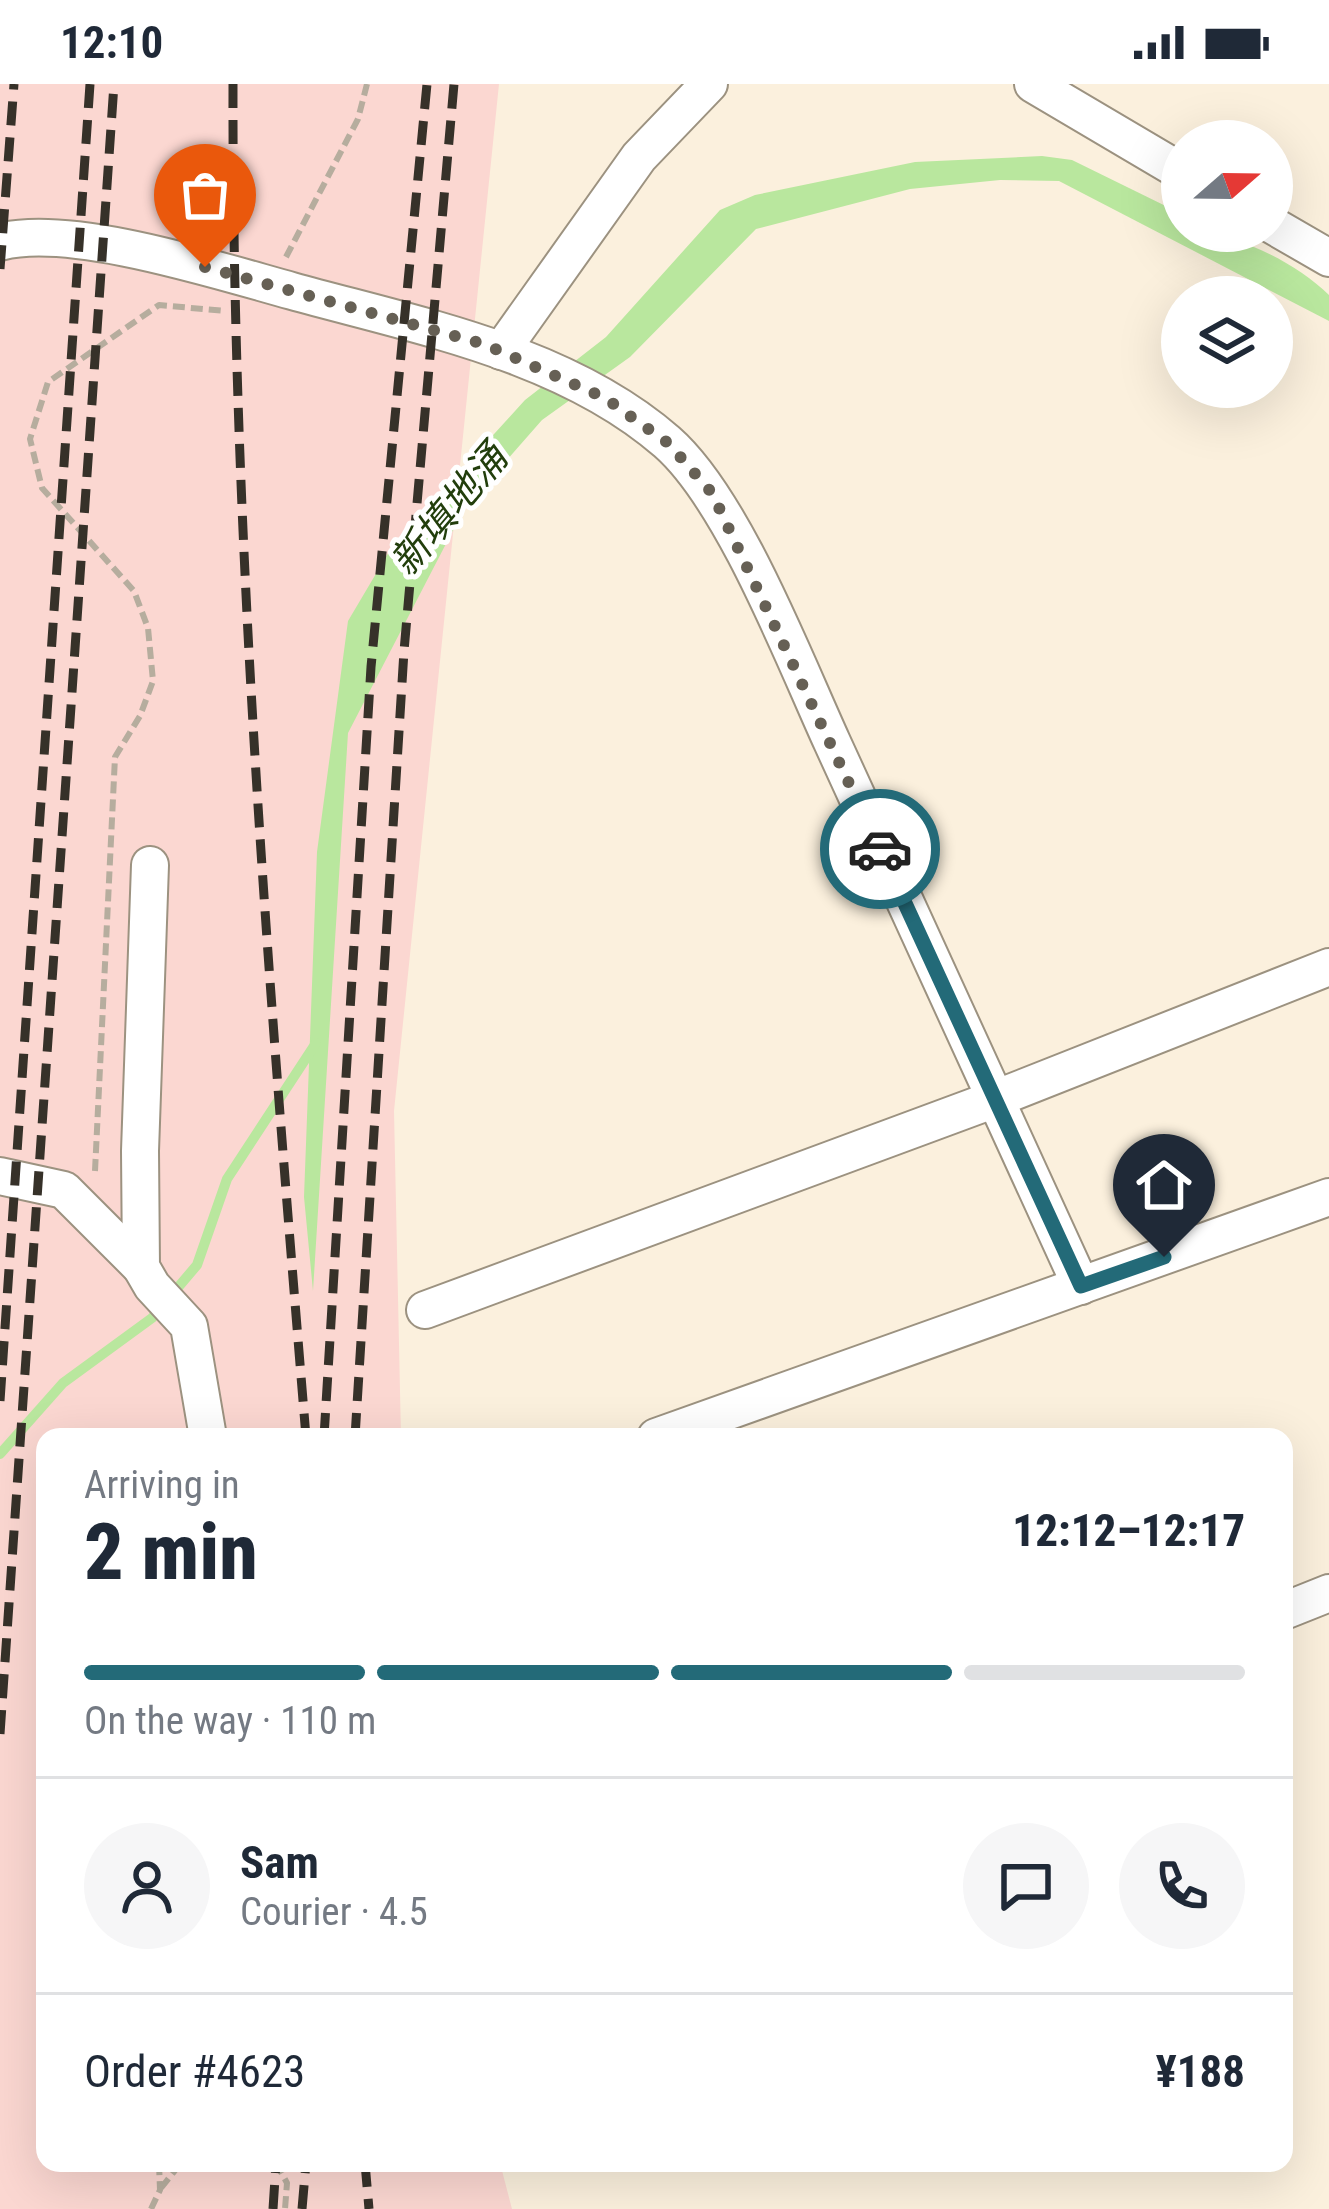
<!DOCTYPE html>
<meta charset="utf-8">
<style>
body{margin:0;font-family:"Roboto Condensed","Noto Sans SC",sans-serif;background:#f6f6f7;color:#1f2937;height:100vh;display:flex;flex-direction:column;font-size:45px;white-space:nowrap}
*{box-sizing:border-box;margin:0}
p{font-size:39px;color:#747a83}
.icon{flex:none;width:66px;height:66px;fill:none;stroke:currentColor;stroke-width:2;stroke-linecap:round;stroke-linejoin:round}
.map{position:relative;flex:1;overflow:hidden}
.side{position:absolute;left:36px;top:1344px;width:1257px;height:744px;display:flex;flex-direction:column;background:#fff;border-radius:24px;box-shadow:0 12px 48px #0002}
.side>*{flex:none}
.needle{width:78px;rotate:70deg}
.controls{position:absolute;left:1161px;top:36px;display:grid;gap:24px}
.controls a{display:grid;place-items:center;width:132px;height:132px;border-radius:50%;background:#fff;box-shadow:0 12px 48px #0002;font-size:60px}
.pin{position:absolute;display:grid;place-items:center;width:102px;height:102px;color:#fff;margin:-123px -51px;border-radius:50% 50% 50% 0;rotate:-45deg;box-shadow:0 0 12px #0007}
.pin .icon{rotate:45deg}
.courier{position:absolute;display:grid;place-items:center;width:120px;height:120px;margin:-60px;border:9px solid #236a78;border-radius:50%;background:#fff;color:#222;box-shadow:0 3px 15px #0007}
.head em{font-style:normal;font-weight:800}
.head div{display:flex;flex-direction:column-reverse}
.head{display:flex;align-items:center;justify-content:space-between;height:204px;padding:0 48px}
h1{font-size:78px;font-weight:800;line-height:90px}
.bar{display:grid;grid-template-columns:repeat(4,1fr);gap:18px 12px;align-content:center;height:144px;padding:0 48px}
.bar i{height:15px;border-radius:9px;background:#e0e1e3}
.bar .selected{background:#236a78}
.bar p{grid-column:span 4}
.line{display:flex;align-items:center;gap:30px;padding:0 48px;border-top:3px solid #e0e1e3}
.line div{flex:1}
.round{display:grid;place-items:center;flex:none;width:126px;height:126px;border-radius:63px;background:#f6f6f7}
.status{display:flex;justify-content:space-between;align-items:center;height:84px;padding:0 60px;background:#fff;direction:ltr}
.status svg{height:33px;fill:currentColor}
.map>svg:first-child{display:block}
.green{fill:#fbd7d1}
.water{fill:#b9e79e}
.lines{fill:none;stroke-linecap:round;stroke-linejoin:round}
.stream{stroke:#b9e79e;stroke-width:10}
.minor-casing{stroke:#9c9280;stroke-width:40}
.path{stroke:#b6ad9e;stroke-width:6;stroke-dasharray:12 6;stroke-linecap:butt}
.minor{stroke:#fff;stroke-width:36}
.rail{stroke:#363129;stroke-width:9;stroke-dasharray:24 12;stroke-linecap:butt}
.done{stroke:#666055;stroke-width:12;stroke-dasharray:0 21.6}
.route{stroke:#236a78;stroke-width:15}
.labels{text-anchor:middle;dominant-baseline:central;stroke-width:10;stroke-linejoin:round;paint-order:stroke}
.water-label{font-size:39px;font-style:italic;fill:#223e0c;stroke:#fff}
</style>
<div class="status"><b>12:10</b><svg viewBox="0 0 49 12"><path d="M0 12V9h3v3zM5 12V6h3v6zM10 12V3h3v9zM15 12V0h3v12zM26 1h20v11H26zM47 4h2v5h-2z"/></svg></div>
<div class="map">
<svg width="1329" height="2125" viewBox="0 0 1329 2125">
<rect width="100%" height="100%" fill="#fbf0dd"/>
<!-- green -->
<path class="green" d="M0,0h499l-105,1027 7,326h-356v726h455l12,46h-512z"/>
<!-- water -->
<path class="water" d="M1042,72l30,4 110,54v17c50,0 111,29 147,64v26l-270,-140 -59,-1 -90,9 -154,40 -126,128 -88,63 -78,89 -116,224 -35,558 -9,-94 13,-345 31,-231 45,-76 132,-145 81,-63 114,-127 35,-15 160,-33z"/>
<g class="lines">
<!-- stream -->
<path class="stream" d="M0,1370l63,-71 89,-65 45,-53 30,-86 89,-136"/>
<!-- minor casing -->
<g class="minor-casing">
<g id="minor">
<path d="M1033,0l149,88"/>
<path d="M1272,141l57,33"/>
<path d="M0,158c70,-19 219,29 292,49 126,35 273,62 375,151 66,58 127,217 165,300 83,182 166,363 249,544"/>
<path d="M501,267l138,-194 70,-73"/>
<path d="M150,781l-10,286 1,116 11,19 37,40 19,111"/>
<path d="M0,1092l64,14 77,77"/>
<path d="M425,1226l570,-211 334,-132"/>
<path d="M656,1353l673,-240"/>
<path d="M1284,1527l45,-18"/>
</g>
</g>
<!-- path -->
<g class="path">
<path d="M286,173l72,-138 9,-35"/>
<path d="M95,1087l20,-414 25,-41 13,-35 -5,-53 -14,-37 -92,-103 -12,-49 18,-57 111,-77 66,6"/>
<path d="M276,2079l11,20 -2,26"/>
<path d="M161,2104l20,-25"/>
<path d="M151,2125l9,-19 -1,-27"/>
</g>
<!-- minor -->
<use href="#minor" class="minor"/>
<!-- rail -->
<g class="rail">
<path d="M233,0c-1,453 36,902 73,1353"/>
<path d="M0,185l14,-185"/>
<path d="M0,1317l90,-1317"/>
<path d="M324,1353l47,-770 56,-583"/>
<path d="M355,1353l49,-786 50,-567"/>
<path d="M0,1650l114,-1650"/>
<path d="M365,2079l4,46"/>
<path d="M273,2125l3,-46"/>
<path d="M302,2125l4,-46"/>
</g>
</g>
<g class="lines">
<!-- done -->
<path class="done" d="M205,183l279,77 121,54 63,45 44,50 168,356"/>
<!-- route -->
<path class="route" d="M880,765l201,437 83,-29"/>
</g>
<g class="labels">
<!-- water labels -->
<g class="water-label">
<text transform="translate(449 426) rotate(-50)">新填地涌</text>
</g>
</g>
</svg>
<div class="controls">
<a><svg class="needle" viewBox="-14 -14 28 28"><path d="M0-13l5 13h-10z" fill="#e53935"/><path d="M0 13l5-13h-10z" fill="#747a83"/></svg></a>
<a><svg class="icon" aria-label="layers" viewBox="0 0 24 24"><path d="M12 4l9 5-9 5-9-5zM3 14l9 5 9-5"/></svg></a>
</div>
<div class="pin" style="left:205px;top:183px;background:#ea580c"><svg class="icon" aria-label="bag" viewBox="0 0 24 24"><path d="M5 8h14l-1 12H6zM9 8a3 3 0 0 1 6 0"/></svg></div>
<div class="pin" style="left:1164px;top:1173px;background:#1f2937"><svg class="icon" aria-label="home" viewBox="0 0 24 24"><path d="M3 11l9-7 9 7M6 9v11h12V9"/></svg></div>
<div class="courier" style="left:880px;top:765px"><svg class="icon" aria-label="car" viewBox="0 0 24 24"><path d="M5 17H2v-5l4-1 3-4h7l3 4 3 1v5h-3M9 17h6M6 11h13"/><circle cx="7" cy="17" r="2"/><circle cx="17" cy="17" r="2"/></svg></div>
<section class="side">
<div class="head"><div><h1>2 min</h1><p>Arriving in</p></div><em>12:12–12:17</em></div>
<div class="bar"><i class="selected"></i><i class="selected"></i><i class="selected"></i><i></i><p>On the way · 110 m</p></div>
<div class="line" style="height:216px"><a class="round"><svg class="icon" aria-label="person" viewBox="0 0 24 24"><circle cx="12" cy="8" r="4"/><path d="M4 21q1-7 8-7t8 7"/></svg></a><div><b>Sam</b><p>Courier · 4.5</p></div><a class="round"><svg class="icon" aria-label="chat" viewBox="0 0 24 24"><path d="M4 5h16v11H9l-5 4z"/></svg></a><a class="round"><svg class="icon" aria-label="phone" viewBox="0 0 24 24"><path d="M5 4h4l2 5-3 2q2 4 5 5l2-3 5 2v4C11 20 4 13 5 4z"/></svg></a></div>
<div class="line" style="height:156px"><div>Order #4623</div><b>¥188</b></div>
</section>
</div>
